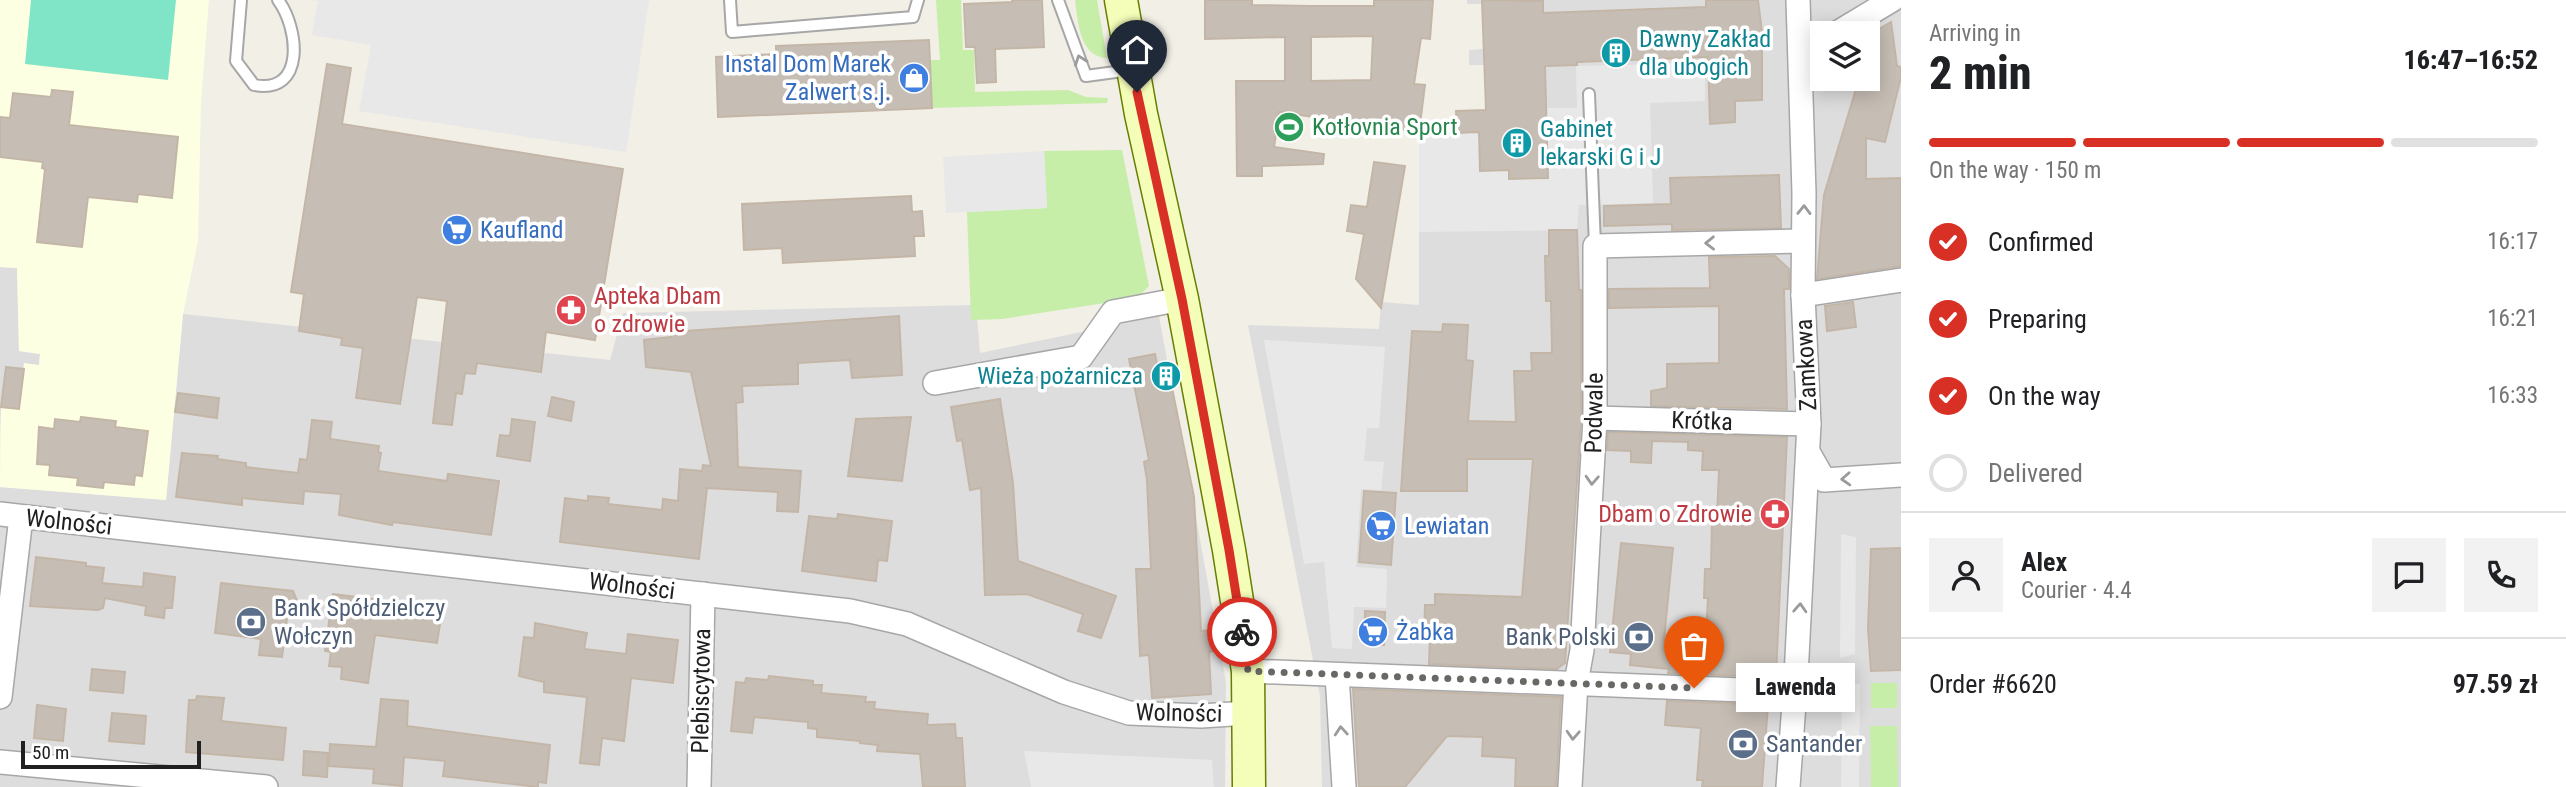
<!DOCTYPE html>
<meta charset="utf-8">
<style>
body{margin:0;font-family:"Roboto Condensed",sans-serif;background:#f2f2f2;color:#202124;height:100vh;display:flex;flex-direction:column;font-size:26px;white-space:nowrap}
*{box-sizing:border-box;margin:0}
p{font-size:23px;color:#757577}
.icon{flex:none;width:38px;height:38px;fill:none;stroke:currentColor;stroke-width:2;stroke-linecap:round;stroke-linejoin:round}
.map{position:relative;flex:1;overflow:hidden}
.drawer{display:flex;flex-direction:column;background:#fff;width:665px}
.drawer>*{flex:none}
.tools{position:absolute;left:1810px;top:21px;display:grid;gap:14px}
.tools a{display:grid;place-items:center;width:70px;height:70px;border-radius:0px;background:#fff;box-shadow:0 4px 18px #0003;font-size:35px}
.scale{position:absolute;left:21px;bottom:18px;width:180px;box-sizing:border-box;padding-left:7px;border:4px solid #202020;border-top:0;font-size:19px;line-height:24px;white-space:nowrap;color:#202020;-webkit-text-stroke:5px #fff;paint-order:stroke}
.pin{position:absolute;display:grid;place-items:center;width:60px;height:60px;color:#fff;margin:-72px -30px;border-radius:50% 50% 50% 0;rotate:-45deg;box-shadow:0 0 7px #0007}
.pin .icon{rotate:45deg}
.courier{position:absolute;display:grid;place-items:center;width:70px;height:70px;margin:-35px;border:5px solid #d93025;border-radius:50%;background:#fff;color:#222;box-shadow:0 2px 9px #0007}
.bubble{position:absolute;height:49px;border-radius:0px;background:#fff;box-shadow:0 4px 18px #0003;font-size:23px;font-weight:800;line-height:49px;text-align:center}
.overview em{font-style:normal;font-weight:800}
.overview div{display:flex;flex-direction:column-reverse}
.overview{display:flex;align-items:center;justify-content:space-between;height:119px;padding:0 28px}
h1{font-size:46px;font-weight:800;line-height:52px}
.bar{display:grid;grid-template-columns:repeat(4,1fr);gap:10px 7px;align-content:center;height:84px;padding:0 28px}
.bar i{height:9px;border-radius:5px;background:#e0e0e0}
.bar .current{background:#d93025}
.bar p{grid-column:span 4}
.line{display:flex;align-items:center;gap:18px;padding:0 28px;border-top:2px solid #e0e0e0}
.line div{flex:1}
.round{display:grid;place-items:center;flex:none;width:74px;height:74px;border-radius:0px;background:#f2f2f2}
ol{padding:0 28px;list-style:none}
li{display:flex;align-items:center;gap:21px;height:77px}
li p{margin-inline-start:auto}
li .icon{padding:7px;border-radius:50%;background:#d93025;color:#fff;stroke-width:4}
li:last-child{color:#757577}
li i{width:38px;height:38px;border:4px solid #e0e0e0;border-radius:50%}
main{display:flex;flex:1;min-height:0}
.map>svg:first-child{display:block}
.residential{fill:#dedddd;fill-rule:evenodd}
.education{fill:#fdffe2}
.grass{fill:#c6eea9}
.pitch{fill:#80e5c6}
.parking{fill:#e8e8e8}
.building{fill:#c6beb5;stroke:#c4b6a7;stroke-width:2;fill-rule:evenodd}
.lines{fill:none;stroke-linecap:round;stroke-linejoin:round}
.lane-casing{stroke:#a7a7a7;stroke-width:14}
.street-casing{stroke:#a7a7a7;stroke-width:26}
.secondary-casing{stroke:#677f00;stroke-width:35}
.lane{stroke:#fff;stroke-width:10}
.street{stroke:#fff;stroke-width:23}
.secondary{stroke:#f5feb8;stroke-width:32}
.oneway{stroke:#9b9b9b}
.done{stroke:#696865;stroke-width:7;stroke-dasharray:0 12.6}
.route{stroke:#d93025;stroke-width:9}
.labels{text-anchor:middle;dominant-baseline:central;stroke-width:7;stroke-linejoin:round;paint-order:stroke}
.culture-label{font-size:24px;fill:#0d838f;stroke:#fff;text-anchor:start}
.shop-label{font-size:24px;fill:#366cbe;stroke:#fff;text-anchor:start}
.leisure-label{font-size:24px;fill:#27864d;stroke:#fff;text-anchor:start}
.health-label{font-size:24px;fill:#be3a42;stroke:#fff;text-anchor:start}
.street-label{font-size:24px;fill:#202020;stroke:#fff}
.service-label{font-size:24px;fill:#4e5e75;stroke:#fff;text-anchor:start}
</style>
<main>
<div class="map">
<svg width="1901" height="787" viewBox="0 0 1901 787">
<rect width="100%" height="100%" fill="#f1efe6"/>
<!-- residential -->
<g class="residential">
<path d="M1467,0h434v787h-579l-2,-91 -72,-371 131,4 2,-27 38,3v-173l37,-3 30,-19 -2,-45h-15v-15l14,-1 -1,-45h-15zM1822,33h45v46h-45z"/>
<path d="M0,267l17,1 2,83 21,3 -1,11 -15,-1 -5,45 -18,-2 -1,27z"/>
<path d="M976,305l4,48 179,-37 67,366 -1,105h-1225v-300l166,13 17,-186 427,46 13,-47z"/>
</g>
<!-- education -->
<path class="education" d="M0,0h209l-8,102 -3,139 -15,73 -17,186 -166,-13 1,-80 18,1 5,-45 15,2 1,-11 -21,-3 -2,-83 -17,-1z"/>
<!-- grass -->
<g class="grass">
<path d="M936,0h25l2,50h11l1,42 93,-2 18,7 22,1 -1,5 -175,5 -2,-48h10z"/>
<path d="M1075,0h22l10,58c-28,-1 -29,-37 -32,-58z"/>
<path d="M1122,150l27,136 -12,12 -135,21 -31,1 -4,-108 80,-4 -3,-57z"/>
<rect x="1871" y="683" width="26" height="25"/>
<path d="M1870,726h27l1,61h-27z"/>
</g>
<!-- pitch -->
<path class="pitch" d="M31,0h145l-8,80 -143,-16z"/>
<!-- parking -->
<g class="parking">
<path d="M307,0h342l-23,152 -267,-41 12,-66 -59,-10 6,-34z"/>
<path d="M1705,63v38l-55,2 3,100 -74,2 -2,25 -158,2v-100l38,-3 29,3 1,23h-8l1,16 29,-1 1,9 38,-1 -2,-70h31l-1,-42z"/>
<path d="M1044,151l3,57 -101,5 -3,-56z"/>
<path d="M1264,340l121,7 -6,81h-12l-3,33 20,1 -3,28 -20,-1 -5,78 31,2 -1,39 -32,-1 -2,42 -20,-1 -8,-86 -20,2z"/>
<path d="M1841,534l15,3 -1,117 -15,4z"/>
<path d="M1842,684h18l-1,103h-18z"/>
<path d="M1024,751l188,9 2,27h-183z"/>
</g>
<!-- building -->
<g class="building">
<path d="M1012,0h30l2,47 -49,2 1,33 -19,1 -2,-36h-9l-2,-43 49,-2z"/>
<path d="M1205,0h47v5l59,1h63v-6h59l-3,39 -9,-1 -7,46 11,1 -6,47 -140,-20 -5,35 50,7 -1,10 -61,2v10h-25l-1,-95h49v-44l-80,2zM1373,36l-2,44 -60,1v-44z"/>
<path d="M1482,0l61,1v12l163,-6v-7h52l4,32v68l-27,1v21l-25,2 -2,-67 -131,5v3l-32,1 3,112 -39,1v-9l-29,1 -1,-39 -22,1 -1,-22 30,-1z"/>
<path d="M1891,22l6,44 4,1v10l-16,65 -19,-4v41l35,-1v88l-84,13 7,-84 35,-116h8v-30l5,-16z"/>
<path d="M929,40l3,68 -214,9 -2,-60 60,-3v-8z"/>
<path d="M327,64l24,4 -9,56 281,45 -28,171 -49,-8 -5,40 -64,-9 -2,11 -10,-1 -3,21 -6,-1 -4,32 -19,-2 14,-122 -30,-4 -17,107 -44,-6 7,-50 -22,-3 1,-7 -43,-7 5,-37 -13,-2z"/>
<path d="M52,90l21,2 -4,33 109,12 -6,61 -34,-4 -1,8 -49,-5 -6,50 -45,-5 8,-73 -3,-1 1,-6 -43,-5v-40l10,1 3,-25 38,4z"/>
<path d="M1374,162l31,4 -24,142 -25,-29 8,-45 -17,-3 4,-26 16,2z"/>
<path d="M1779,175l2,53 -109,2v-6l-68,2v-20l67,-2 -1,-26z"/>
<path d="M911,196l1,16 10,-1 2,25h-10l1,20 -132,7 -1,-15 -38,2 -2,-46z"/>
<path d="M1549,230h28l2,60h2v132l-16,241 -8,6 -128,-5 1,-26h-6l1,-33h10v-11l87,3 11,-138h-66v32h-66l11,-160 30,1 1,-8 25,1 -2,35 7,1 -5,60 48,1 -2,-51h18l-1,-18h21l-1,-52h-5l-1,-45h4z"/>
<path d="M1775,256l14,13v20h-5l3,120 -136,-3v-15l16,-3v-24l52,-1v-57l-110,2v-19l101,-1 -1,-31z"/>
<path d="M1853,302l3,25 -29,4 -2,-25z"/>
<path d="M899,316l3,59 -50,3 -2,-18 -52,3v21l-56,2 1,16 -7,1 2,64 63,4 -3,41 -21,-1 1,-19 -71,-4 -8,71 -139,-17 5,-44 23,3v-5l21,2 -1,6 54,6 1,-11 15,2 2,-32 22,2 1,-6 8,1 -20,-94 -45,-5 -2,-27 27,-3v-5z"/>
<path d="M1155,354l3,16 10,-2 26,129 7,134 12,-1 1,21 -5,1 2,42 -59,4 -3,-43 -9,1 -4,-87h15l-4,-89 -3,-18 5,-2 -20,-101z"/>
<path d="M6,367l18,2 -5,40 -18,-2z"/>
<path d="M178,393l41,5 -2,20 -42,-6z"/>
<path d="M552,397l22,5 -3,19 -23,-5z"/>
<path d="M1000,399l13,84 5,78 98,35 -15,42 -23,-7 5,-17 -56,-20 -42,1 -4,-107 -11,2 -8,-50 -5,1 -6,-34z"/>
<path d="M81,417l35,4 -1,6 33,4 -6,45 -7,-1 -1,10 -30,-3 -1,6 -26,-3 1,-7 -29,-3 1,-10 -13,-1 2,-37 15,2 1,-10 25,3z"/>
<path d="M911,417l-9,64 -54,-5 8,-57z"/>
<path d="M512,419l23,3 -5,39 -33,-5 3,-21 10,1z"/>
<path d="M312,420l20,2 -2,17 49,7 -1,6 3,1 -3,18 69,10 1,-7 51,7 -8,54 -98,-13 -1,3 -53,-10 2,-21 -37,-3 -1,13 -61,-6v7l-66,-8 6,-44 36,3 -1,3 29,4v4l52,6 2,-14 7,1z"/>
<path d="M1608,432l179,5 -11,238 -6,-1 -1,3 -101,-4 1,-4 -39,-4 1,-11 -21,-2 11,-109 52,5 -10,102 42,1 3,-53h-4l1,-29h6l1,-51h5l2,-48h-17l1,-19 -15,-1v-8l-36,-1 -1,22 -20,-1v-11l-24,-1z"/>
<path d="M1364,491l32,2 -5,72 -32,-3z"/>
<path d="M838,514l54,7 -5,40 -9,-1 -2,21 -74,-10 7,-55 28,3z"/>
<path d="M1901,548v122l-30,1 -3,-43 3,-79z"/>
<path d="M36,557l50,6v3l18,2 -2,15 41,4 1,-14 31,4 -3,31h-7l-1,10 -19,-3 1,-9 -41,-8 -2,10 -5,2 -68,-4z"/>
<path d="M221,583l72,8 5,12 -11,15 -5,39 -23,-2 2,-16 -46,-6z"/>
<path d="M333,594l47,6v4l62,7 -5,32 -62,-8 -7,48 -27,-4 1,-12 -13,-1 2,-14 -6,-1z"/>
<path d="M1365,611l20,1 -1,33 -20,-1z"/>
<path d="M535,623l52,10 -3,16 42,5 2,-20 50,6 -5,43 -42,-5 -7,63 -22,-3 -3,27 -19,-2 7,-66 -43,-5v-10l-25,-6 5,-39 10,1z"/>
<path d="M92,669l33,3 -2,21 -33,-3z"/>
<path d="M769,676l44,5v4h9l-1,8 45,4 -1,5h10l-1,7 54,5 -1,11 28,-1 1,14h6l3,49h-42l-3,-33 -43,-3 1,-6 -18,-2v-2l-43,-4v-8l-9,-1v-6l-54,-5 -2,16 -21,-2 5,-49 9,1 1,-5 22,2z"/>
<path d="M1353,689l208,8 -5,90h-41l1,-29 -34,-2 1,-19 -36,-1 -42,51h-46z"/>
<path d="M197,696l27,2 -3,23 65,7 -3,32 -97,-8 3,-52h7z"/>
<path d="M381,699l27,2 -1,25 143,19 -4,38 -8,-1v5l-95,-11 2,-15 -41,-4 -2,29 -29,-3 1,-14 -45,-3 1,-22 46,3z"/>
<path d="M1667,701l101,4 -6,82h-60l1,-7h-6l4,-52 -36,-3z"/>
<path d="M37,705l29,4 -3,32 -29,-3z"/>
<path d="M112,713l34,3 -2,28 -35,-3z"/>
<path d="M304,751l24,2 -1,24 -24,-2z"/>
</g>
<g class="lines">
<!-- lane casing -->
<g class="lane-casing">
<g id="lane">
<path d="M241,0l-5,61 18,24c52,10 45,-57 24,-85"/>
<path d="M730,0l2,32 181,-15 5,-17"/>
<path d="M1058,0l28,76 44,-6"/>
<path d="M1589,94l6,152"/>
</g>
</g>
<!-- street casing -->
<g class="street-casing">
<g id="street">
<path d="M1837,33l55,-33"/>
<path d="M1803,295l98,-15"/>
<path d="M935,383l146,-26 32,-45 69,-13"/>
<path d="M1595,418l214,6"/>
<path d="M1808,452l16,28 77,-5"/>
<path d="M0,514l850,97 57,13 157,68 65,21 72,3 47,-3"/>
<path d="M1248,671l547,21"/>
<path d="M1337,675l7,112"/>
<path d="M0,697l21,-180"/>
<path d="M0,762l266,25"/>
<path d="M699,787l4,-193"/>
<path d="M1570,787l6,-104 6,-33 13,-232v-172l208,-5"/>
<path d="M1788,787l8,-111 13,-252 -6,-129 1,-102 -6,-193"/>
</g>
</g>
<!-- secondary casing -->
<g class="secondary-casing">
<path id="secondary" d="M1121,0l20,114 41,185 47,251 19,121 1,116"/>
</g>
<!-- lane -->
<use href="#lane" class="lane"/>
<!-- street -->
<use href="#street" class="street"/>
<!-- secondary -->
<use href="#secondary" class="secondary"/>
</g>
<!-- one-way arrows -->
<defs><path id="oneway-chevron" d="M-2-3.5L2.5 0L-2 3.5" fill="none" stroke-width="1.6" stroke-linecap="round" stroke-linejoin="round" transform="scale(1.75)"/></defs>
<g class="oneway">
<use href="#oneway-chevron" transform="translate(1080 60) rotate(-110)"/>
<use href="#oneway-chevron" transform="translate(1804 210) rotate(-89)"/>
<use href="#oneway-chevron" transform="translate(1710 243) rotate(179)"/>
<use href="#oneway-chevron" transform="translate(1846 479) rotate(177)"/>
<use href="#oneway-chevron" transform="translate(1592 480) rotate(93)"/>
<use href="#oneway-chevron" transform="translate(1800 608) rotate(-87)"/>
<use href="#oneway-chevron" transform="translate(1341 731) rotate(-94)"/>
<use href="#oneway-chevron" transform="translate(1573 735) rotate(93)"/>
</g>
<g class="lines">
<!-- done -->
<path class="done" d="M1242,632l6,39 446,17"/>
<!-- route -->
<path class="route" d="M1137,92l45,207 47,251 13,82"/>
</g>
<!-- icons -->
<defs>
<g id="building-disc" transform="scale(1.575)"><circle r="9.5" fill="#0f9aa8" stroke="#fff"/><path d="M-4-6H4V6H1V3H-1V6H-4ZM-2.5-4.3h1.7v1.8h-1.7ZM.8-4.3h1.7v1.8H.8ZM-2.5-1h1.7V.8h-1.7ZM.8-1h1.7V.8H.8Z" fill="#fff"/></g>
<g id="shop-disc" transform="scale(1.575)"><circle r="9.5" fill="#3f7fe0" stroke="#fff"/><path d="M-5-2.5h2.3a2.7 3.5 0 0 1 5.4 0H5L5.5 6h-11ZM-1.5-2.5h3a1.5 2.3 0 0 0-3 0Z" fill="#fff"/></g>
<g id="stadium-disc" transform="scale(1.575)"><circle r="9.5" fill="#2e9e5b" stroke="#fff"/><path d="M0-5a6.5 5 0 1 0 0 10a6.5 5 0 1 0 0-10ZM-3.5-1.8h7v3.6h-7Z" fill="#fff"/></g>
<g id="supermarket-disc" transform="scale(1.575)"><circle r="9.5" fill="#3f7fe0" stroke="#fff"/><path d="M-6-5.5h2.5l.6 2H6L4.5 2H-2.5L-4.4-4H-6ZM-1.5 3.2a1.3 1.3 0 1 0 .1 0ZM3 3.2a1.3 1.3 0 1 0 .1 0Z" fill="#fff"/></g>
<g id="pharmacy-disc" transform="scale(1.575)"><circle r="9.5" fill="#e0444e" stroke="#fff"/><path d="M-2-6h4v4h4v4h-4v4h-4v-4h-4v-4h4Z" fill="#fff"/></g>
<g id="bank-disc" transform="scale(1.575)"><circle r="9.5" fill="#5c6f8a" stroke="#fff"/><path d="M-6-4H6V4H-6ZM0-2.3a2.3 2.3 0 1 0 0 4.6a2.3 2.3 0 1 0 0-4.6Z" fill="#fff"/></g>
</defs>
<g fill-rule="evenodd">
<use href="#building-disc" x="1616" y="53"/>
<use href="#shop-disc" x="914" y="78"/>
<use href="#stadium-disc" x="1289" y="127"/>
<use href="#building-disc" x="1517" y="143"/>
<use href="#supermarket-disc" x="457" y="230"/>
<use href="#pharmacy-disc" x="571" y="310"/>
<use href="#building-disc" x="1166" y="376"/>
<use href="#pharmacy-disc" x="1775" y="514"/>
<use href="#supermarket-disc" x="1381" y="526"/>
<use href="#bank-disc" x="251" y="622"/>
<use href="#supermarket-disc" x="1373" y="632"/>
<use href="#bank-disc" x="1639" y="637"/>
<use href="#bank-disc" x="1743" y="744"/>
</g>
<g class="labels">
<!-- culture labels -->
<g class="culture-label">
<text x="1639" y="39">Dawny Zakład<tspan x="1639" dy="28">dla ubogich</tspan></text>
<text x="1540" y="129">Gabinet<tspan x="1540" dy="28">lekarski G i J</tspan></text>
<text x="1143" y="376" text-anchor="end">Wieża pożarnicza</text>
</g>
<!-- shop labels -->
<g class="shop-label">
<text x="891" y="64" text-anchor="end">Instal Dom Marek<tspan x="891" dy="28">Zalwert s.j.</tspan></text>
<text x="480" y="230">Kaufland</text>
<text x="1404" y="526">Lewiatan</text>
<text x="1396" y="632">Żabka</text>
</g>
<!-- leisure labels -->
<g class="leisure-label">
<text x="1312" y="127">Kotłovnia Sport</text>
</g>
<!-- health labels -->
<g class="health-label">
<text x="594" y="296">Apteka Dbam<tspan x="594" dy="28">o zdrowie</tspan></text>
<text x="1752" y="514" text-anchor="end">Dbam o Zdrowie</text>
</g>
<!-- street labels -->
<g class="street-label">
<text transform="translate(1806 365) rotate(-93)">Zamkowa</text>
<text transform="translate(1594 413) rotate(-89)">Podwale</text>
<text transform="translate(1702 421) rotate(2)">Krótka</text>
<text transform="translate(69 522) rotate(6)">Wolności</text>
<text transform="translate(632 586) rotate(7)">Wolności</text>
<text transform="translate(701 691) rotate(-89)">Plebiscytowa</text>
<text transform="translate(1179 713) rotate(1)">Wolności</text>
</g>
<!-- service labels -->
<g class="service-label">
<text x="274" y="608">Bank Spółdzielczy<tspan x="274" dy="28">Wołczyn</tspan></text>
<text x="1616" y="637" text-anchor="end">Bank Polski</text>
<text x="1766" y="744">Santander</text>
</g>
</g>
</svg>
<div class="tools">
<a><svg class="icon" aria-label="layers" viewBox="0 0 24 24"><path d="M12 4l9 5-9 5-9-5zM3 14l9 5 9-5"/></svg></a>
</div>
<div class="scale">50 m</div>
<div class="pin" style="left:1694px;top:688px;background:#ea580c"><svg class="icon" aria-label="bag" viewBox="0 0 24 24"><path d="M5 8h14l-1 12H6zM9 8a3 3 0 0 1 6 0"/></svg></div>
<div class="pin" style="left:1137px;top:92px;background:#1f2937"><svg class="icon" aria-label="home" viewBox="0 0 24 24"><path d="M3 11l9-7 9 7M6 9v11h12V9"/></svg></div>
<div class="courier" style="left:1242px;top:632px"><svg class="icon" aria-label="bike" viewBox="0 0 24 24"><circle cx="6" cy="16" r="4"/><circle cx="18" cy="16" r="4"/><path d="M6 16l4-8h5l3 8M10 8l3 8H6M13 5h3"/></svg></div>
<div class="bubble" style="left:1736px;top:663px;width:119px">Lawenda</div>
</div>
<section class="drawer">
<div class="overview"><div><h1>2 min</h1><p>Arriving in</p></div><em>16:47–16:52</em></div>
<div class="bar"><i class="current"></i><i class="current"></i><i class="current"></i><i></i><p>On the way · 150 m</p></div>
<ol>
<li><svg class="icon" aria-label="check" viewBox="0 0 24 24"><path d="M5 12l5 5 9-10"/></svg>Confirmed<p>16:17</p></li>
<li><svg class="icon" aria-label="check" viewBox="0 0 24 24"><path d="M5 12l5 5 9-10"/></svg>Preparing<p>16:21</p></li>
<li><svg class="icon" aria-label="check" viewBox="0 0 24 24"><path d="M5 12l5 5 9-10"/></svg>On the way<p>16:33</p></li>
<li><i></i>Delivered</li>
</ol>
<div class="line" style="height:126px"><a class="round"><svg class="icon" aria-label="person" viewBox="0 0 24 24"><circle cx="12" cy="8" r="4"/><path d="M4 21q1-7 8-7t8 7"/></svg></a><div><b>Alex</b><p>Courier · 4.4</p></div><a class="round"><svg class="icon" aria-label="chat" viewBox="0 0 24 24"><path d="M4 5h16v11H9l-5 4z"/></svg></a><a class="round"><svg class="icon" aria-label="phone" viewBox="0 0 24 24"><path d="M5 4h4l2 5-3 2q2 4 5 5l2-3 5 2v4C11 20 4 13 5 4z"/></svg></a></div>
<div class="line" style="height:91px"><div>Order #6620</div><b>97.59 zł</b></div>
</section>
</main>
